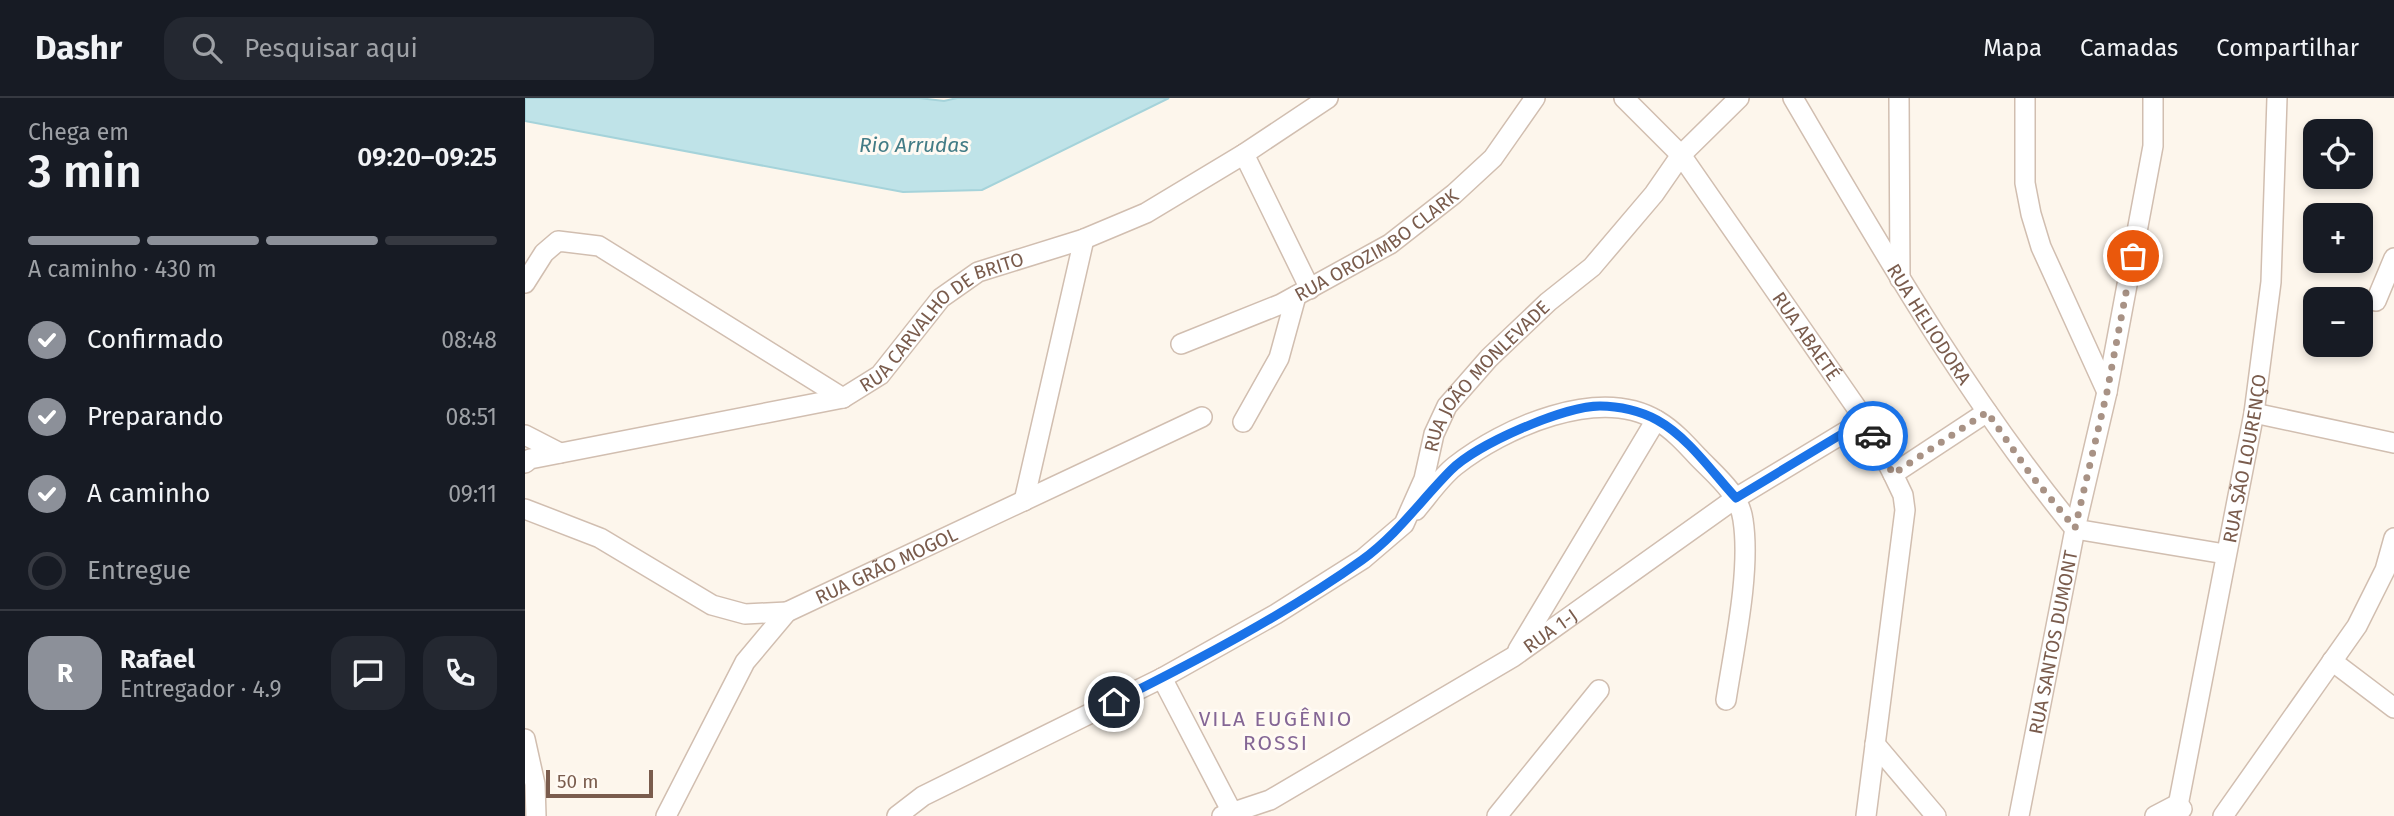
<!DOCTYPE html>
<html lang="pt">
<meta charset="utf-8">
<style>
body{margin:0;font-family:"Fira Sans",sans-serif;background:#242831;color:#f1f3f6;height:100vh;display:flex;flex-direction:column;font-size:26px;white-space:nowrap}
*{box-sizing:border-box;margin:0}
p{font-size:23px;color:#9ea1a6}
.icon{flex:none;width:38px;height:38px;fill:none;stroke:currentColor;stroke-width:2;stroke-linecap:round;stroke-linejoin:round}
.map{position:relative;flex:1;overflow:hidden}
.details{display:flex;flex-direction:column;background:#171b24;width:525px}
.details>*{flex:none}
.tools{position:absolute;left:1778px;top:21px;display:grid;gap:14px}
.tools a{display:grid;place-items:center;width:70px;height:70px;border-radius:14px;background:#171b24;box-shadow:0 4px 10px #0003;font-size:35px}
.scale{position:absolute;left:21px;bottom:18px;width:107px;box-sizing:border-box;padding-left:7px;border:4px solid #7a5c4d;border-top:0;font-size:19px;line-height:24px;white-space:nowrap;color:#7a5c4d;-webkit-text-stroke:5px #fffaf3;paint-order:stroke}
.pin{position:absolute;display:grid;place-items:center;width:60px;height:60px;color:#fff;margin:-30px;border:4px solid #fff;border-radius:50%;box-shadow:0 2px 7px #0007}
.courier{position:absolute;display:grid;place-items:center;width:70px;height:70px;margin:-35px;border:5px solid #1a73e8;border-radius:50%;background:#fff;color:#222;box-shadow:0 2px 9px #0007}
.head em{font-style:normal;font-weight:600}
.head div{display:flex;flex-direction:column-reverse}
.head{display:flex;align-items:center;justify-content:space-between;height:119px;padding:0 28px}
h1{font-size:46px;font-weight:600;line-height:52px}
.bar{display:grid;grid-template-columns:repeat(4,1fr);gap:10px 7px;align-content:center;height:84px;padding:0 28px}
.bar i{height:9px;border-radius:5px;background:#363941}
.bar .current{background:#8c9099}
.bar p{grid-column:span 4}
.line{display:flex;align-items:center;gap:18px;padding:0 28px;border-top:2px solid #363941}
.line div{flex:1}
.round{display:grid;place-items:center;flex:none;width:74px;height:74px;border-radius:21px;background:#242831}
ol{padding:0 28px;list-style:none}
li{display:flex;align-items:center;gap:21px;height:77px}
li p{margin-inline-start:auto}
li .icon{padding:7px;border-radius:50%;background:#8c9099;color:#fff;stroke-width:4}
li:last-child{color:#9ea1a6}
li i{width:38px;height:38px;border:4px solid #363941;border-radius:50%}
header{display:flex;align-items:center;gap:42px;box-sizing:border-box;height:98px;padding:0 35px;background:#171b24;border-bottom:2px solid #363941}
header strong{font-size:33px}
nav{display:flex;gap:38px;margin-inline-start:auto;font-size:24px}
.search{width:490px;height:63px;background:#242831;display:flex;align-items:center;gap:18px;box-sizing:border-box;padding:0 24px;border-radius:21px;color:#9ea1a6;font-size:26px}
main{display:flex;flex:1;min-height:0}
.map>svg:first-child{display:block}
.water{fill:#bfe3e8;stroke:#a5d3da;stroke-width:2}
.lines{fill:none;stroke-linecap:round;stroke-linejoin:round}
.minor-casing{stroke:#d1beb0;stroke-width:22}
.minor{stroke:#fff;stroke-width:19}
.done{stroke:#a89285;stroke-width:7;stroke-dasharray:0 12.6}
.route{stroke:#1a73e8;stroke-width:9}
.labels{text-anchor:middle;dominant-baseline:central;stroke-width:6;stroke-linejoin:round;paint-order:stroke}
.street-label{font-size:19px;fill:#7a5c4d;stroke:#fffaf3}
.water-label{font-size:21px;font-style:italic;fill:#437c86;stroke:#fffaf3}
.neighbourhood-label{font-size:21px;letter-spacing:2px;fill:#846695;stroke:#fffaf3}
</style>
<header>
<strong>Dashr</strong>
<div class="search"><svg class="icon" aria-label="search" viewBox="0 0 24 24"><circle cx="10" cy="10" r="6"/><path d="M15 15l6 6"/></svg>Pesquisar aqui</div>
<nav><a>Mapa</a><a>Camadas</a><a>Compartilhar</a></nav>
</header>
<main>
<section class="details">
<div class="head"><div><h1>3 min</h1><p>Chega em</p></div><em>09:20–09:25</em></div>
<div class="bar"><i class="current"></i><i class="current"></i><i class="current"></i><i></i><p>A caminho · 430 m</p></div>
<ol>
<li><svg class="icon" aria-label="check" viewBox="0 0 24 24"><path d="M5 12l5 5 9-10"/></svg>Confirmado<p>08:48</p></li>
<li><svg class="icon" aria-label="check" viewBox="0 0 24 24"><path d="M5 12l5 5 9-10"/></svg>Preparando<p>08:51</p></li>
<li><svg class="icon" aria-label="check" viewBox="0 0 24 24"><path d="M5 12l5 5 9-10"/></svg>A caminho<p>09:11</p></li>
<li><i></i>Entregue</li>
</ol>
<div class="line" style="height:126px"><b class="round" style="background:#8c9099;color:#fff">R</b><div><b>Rafael</b><p>Entregador · 4.9</p></div><a class="round"><svg class="icon" aria-label="chat" viewBox="0 0 24 24"><path d="M4 5h16v11H9l-5 4z"/></svg></a><a class="round"><svg class="icon" aria-label="phone" viewBox="0 0 24 24"><path d="M5 4h4l2 5-3 2q2 4 5 5l2-3 5 2v4C11 20 4 13 5 4z"/></svg></a></div>
</section>
<div class="map">
<svg width="1869" height="718" viewBox="0 0 1869 718">
<rect width="100%" height="100%" fill="#fdf6ec"/>
<!-- water -->
<path class="water" d="M0,0h394l25,3 13,-3h212l-187,92 -79,2 -378,-71z"/>
<g class="lines">
<!-- minor casing -->
<g class="minor-casing">
<g id="minor">
<path id="s1" d="M1099,0l57,57 184,265 28,54 10,21 2,15 -39,306"/>
<path id="s2" d="M1268,0c87,148 173,298 282,431l150,25"/>
<path d="M1374,0l1,181"/>
<path d="M1500,0v85l6,31 10,33 66,145"/>
<path d="M719,56l66,135"/>
<path d="M0,185l19,-30 14,-12 41,5 244,152"/>
<path d="M1851,203l18,-43"/>
<path id="s3" d="M656,246l100,-40 109,-60 64,-50 39,-36 42,-60"/>
<path d="M1729,315l140,30"/>
<path d="M718,324l36,-64 17,-62"/>
<path d="M0,337l35,18"/>
<path id="s4" d="M0,365l5,-4 313,-61 37,-23 61,-77 37,-26 106,-33 62,-26 98,-59 84,-56"/>
<path d="M1368,376l94,-62"/>
<path d="M499,403l60,-262"/>
<path d="M0,411l75,29 112,67 33,9 42,-2"/>
<path d="M891,412c12,-14 24,-32 39,-44 48,-38 144,-81 203,-45 15,9 27,22 39,35 17,18 43,38 46,64 8,51 -9,128 -17,180"/>
<path d="M993,552l138,-230"/>
<path d="M1807,563l62,47"/>
<path d="M637,580l72,138"/>
<path d="M0,641l10,45 1,32"/>
<path d="M1350,646l61,72"/>
<path id="s5" d="M141,718l79,-154 42,-50 415,-195"/>
<path id="s6" d="M372,718l26,-20 239,-118 114,-64 87,-55 41,-35 20,-45 10,-45 13,-28 42,-48 59,-56 44,-35 62,-73 27,-39 58,-57"/>
<path id="s7" d="M697,718l48,-16 243,-143 223,-159 129,-78"/>
<path d="M972,718l102,-126"/>
<path id="s8" d="M1494,718l56,-287 32,-137 46,-246v-48"/>
<path d="M1630,718l23,-12 4,5"/>
<path id="s9" d="M1651,718l78,-403 17,-131 6,-184"/>
<path d="M1698,718l134,-190 28,-56 9,-32"/>
</g>
</g>
<!-- minor -->
<use href="#minor" class="minor"/>
</g>
<g class="lines">
<!-- done -->
<path class="done" d="M1348,338l20,38 94,-62 44,63 44,53 32,-136 26,-136"/>
<!-- route -->
<path class="route" d="M589,604c82,-41 174,-89 248,-142 35,-25 59,-60 89,-90 26,-26 113,-64 149,-64 19,0 41,5 57,14 31,17 55,52 79,78l129,-78 8,16"/>
</g>
<g class="labels">
<!-- street labels -->
<g class="street-label">
<text stroke="none"><textPath href="#s3" startOffset="220">RUA OROZIMBO CLARK</textPath></text>
<text stroke="none"><textPath href="#s2" startOffset="264">RUA HELIODORA</textPath></text>
<text stroke="none"><textPath href="#s4" startOffset="453">RUA CARVALHO DE BRITO</textPath></text>
<text stroke="none"><textPath href="#s1" startOffset="301">RUA ABAETÉ</textPath></text>
<text stroke="none"><textPath href="#s6" startOffset="760">RUA JOÃO MONLEVADE</textPath></text>
<text stroke="none"><textPath href="#s9" startOffset="364">RUA SÃO LOURENÇO</textPath></text>
<text stroke="none"><textPath href="#s5" startOffset="348">RUA GRÃO MOGOL</textPath></text>
<text stroke="none"><textPath href="#s7" startOffset="378">RUA 1-J</textPath></text>
<text stroke="none"><textPath href="#s8" startOffset="177">RUA SANTOS DUMONT</textPath></text>
</g>
<!-- water labels -->
<g class="water-label">
<text x="389" y="47">Rio Arrudas</text>
</g>
<!-- neighbourhood labels -->
<g class="neighbourhood-label">
<text x="751" y="621">VILA EUGÊNIO<tspan x="751" dy="24">ROSSI</tspan></text>
</g>
</g>
</svg>
<div class="tools">
<a><svg class="icon" aria-label="locate" viewBox="0 0 24 24"><circle cx="12" cy="12" r="6"/><path d="M12 2v4M12 18v4M2 12h4M18 12h4"/></svg></a>
<a>+</a>
<a>−</a>
</div>
<div class="scale">50 m</div>
<div class="pin" style="left:1608px;top:158px;background:#ea580c"><svg class="icon" aria-label="bag" viewBox="0 0 24 24"><path d="M5 8h14l-1 12H6zM9 8a3 3 0 0 1 6 0"/></svg></div>
<div class="pin" style="left:589px;top:604px;background:#1f2937"><svg class="icon" aria-label="home" viewBox="0 0 24 24"><path d="M3 11l9-7 9 7M6 9v11h12V9"/></svg></div>
<div class="courier" style="left:1348px;top:338px"><svg class="icon" aria-label="car" viewBox="0 0 24 24"><path d="M5 17H2v-5l4-1 3-4h7l3 4 3 1v5h-3M9 17h6M6 11h13"/><circle cx="7" cy="17" r="2"/><circle cx="17" cy="17" r="2"/></svg></div>
</div>
</main>
